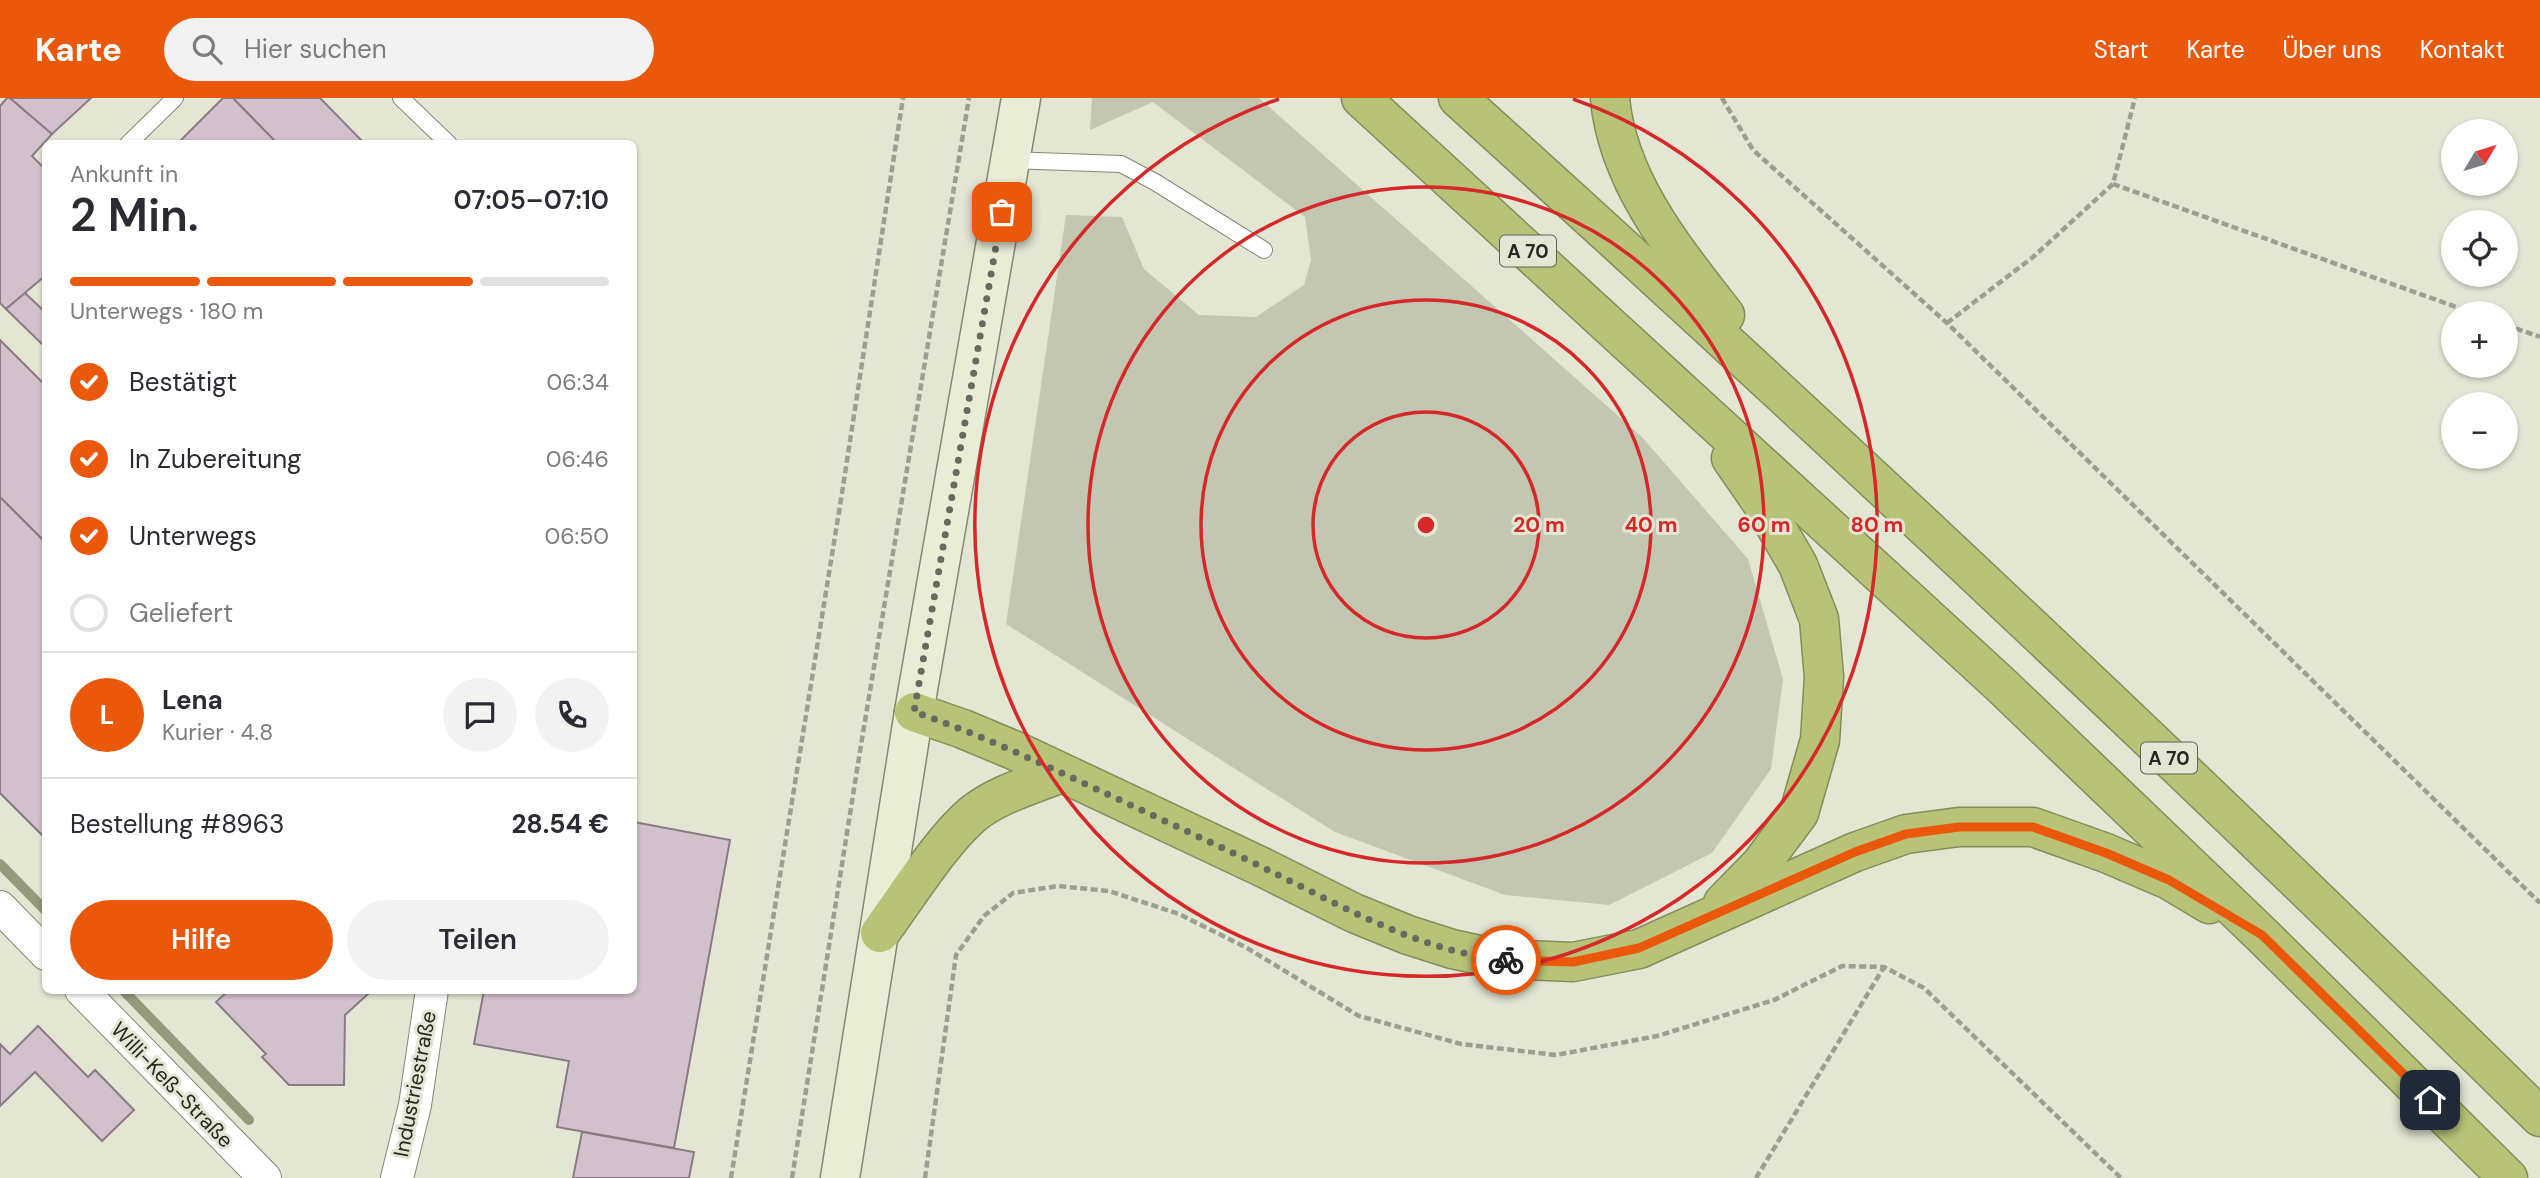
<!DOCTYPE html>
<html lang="de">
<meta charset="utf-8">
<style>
body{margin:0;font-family:"DM Sans",sans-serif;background:#f2f2f3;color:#2b2b33;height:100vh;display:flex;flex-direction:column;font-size:26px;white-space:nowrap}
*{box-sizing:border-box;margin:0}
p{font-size:23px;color:#7c7c81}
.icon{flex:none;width:38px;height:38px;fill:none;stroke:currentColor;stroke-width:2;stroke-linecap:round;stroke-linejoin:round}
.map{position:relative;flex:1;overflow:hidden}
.drawer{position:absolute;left:42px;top:42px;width:595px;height:854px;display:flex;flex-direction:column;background:#fff;border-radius:10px;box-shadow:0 2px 5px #0004}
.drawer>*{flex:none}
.needle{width:46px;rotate:52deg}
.fabs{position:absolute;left:2441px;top:21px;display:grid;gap:14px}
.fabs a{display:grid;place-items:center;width:77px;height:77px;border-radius:50%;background:#fff;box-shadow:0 2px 5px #0004;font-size:35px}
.pin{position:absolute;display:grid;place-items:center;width:60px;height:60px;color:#fff;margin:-30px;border-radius:14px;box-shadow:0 4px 10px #0006}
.courier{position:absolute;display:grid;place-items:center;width:70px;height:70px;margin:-35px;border:5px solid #ea580c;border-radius:50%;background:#fff;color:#222;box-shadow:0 2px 9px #0007}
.headline em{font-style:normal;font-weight:600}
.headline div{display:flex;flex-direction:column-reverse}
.headline{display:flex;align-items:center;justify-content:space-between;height:119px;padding:0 28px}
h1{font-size:46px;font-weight:600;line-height:52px}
.bar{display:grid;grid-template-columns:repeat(4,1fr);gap:10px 7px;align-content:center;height:84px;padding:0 28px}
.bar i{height:9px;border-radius:5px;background:#e1e1e2}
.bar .current{background:#ea580c}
.bar p{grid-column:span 4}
.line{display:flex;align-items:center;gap:18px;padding:0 28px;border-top:2px solid #e1e1e2}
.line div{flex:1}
.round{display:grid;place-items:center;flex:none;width:74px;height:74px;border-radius:37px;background:#f2f2f3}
ol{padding:0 28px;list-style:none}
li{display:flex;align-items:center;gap:21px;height:77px}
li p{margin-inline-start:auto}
li .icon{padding:7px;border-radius:50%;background:#ea580c;color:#fff;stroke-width:4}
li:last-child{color:#7c7c81}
li i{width:38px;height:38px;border:4px solid #e1e1e2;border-radius:50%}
.button{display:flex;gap:14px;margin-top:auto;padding:14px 28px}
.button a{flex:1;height:80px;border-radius:42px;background:#ea580c;color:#fff;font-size:28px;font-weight:600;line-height:80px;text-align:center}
.button a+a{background:#f2f2f3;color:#2b2b33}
header{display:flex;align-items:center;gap:42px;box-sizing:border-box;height:98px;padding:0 35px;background:#ea580c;color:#fff}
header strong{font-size:33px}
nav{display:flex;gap:38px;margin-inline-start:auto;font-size:24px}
.search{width:490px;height:63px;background:#f2f2f3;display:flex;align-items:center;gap:18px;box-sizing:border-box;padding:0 24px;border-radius:38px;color:#7c7c81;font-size:26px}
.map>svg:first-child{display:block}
.green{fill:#c3c7b2}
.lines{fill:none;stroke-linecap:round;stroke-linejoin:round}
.stream{stroke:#959a7d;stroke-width:10}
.building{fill:#d2c1cd;stroke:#8b7b86;stroke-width:2}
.service-casing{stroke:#848876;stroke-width:18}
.minor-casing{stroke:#848876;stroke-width:34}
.secondary-casing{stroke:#848876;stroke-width:41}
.motorway-casing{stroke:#858d5a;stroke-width:41}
.path{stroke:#9b9e90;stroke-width:4.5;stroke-dasharray:7 3.5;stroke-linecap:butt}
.service{stroke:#fff;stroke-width:16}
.minor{stroke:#fff;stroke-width:32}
.secondary{stroke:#eaedd6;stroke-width:38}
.motorway{stroke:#b8c378;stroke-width:38}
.done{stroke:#686a5f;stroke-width:7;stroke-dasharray:0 12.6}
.route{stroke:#ea580c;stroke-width:9}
.ring{fill:none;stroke:#d62828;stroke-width:3.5}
.labels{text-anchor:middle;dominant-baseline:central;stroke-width:6;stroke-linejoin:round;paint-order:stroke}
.shield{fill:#e2e6d3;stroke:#5f6156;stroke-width:2}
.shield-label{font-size:19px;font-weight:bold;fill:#272821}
.street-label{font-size:21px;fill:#272821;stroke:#e2e6d3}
.centre{fill:#d62828;stroke:#e2e6d3;stroke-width:3.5}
.ring-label{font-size:21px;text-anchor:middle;font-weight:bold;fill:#d62828;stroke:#e2e6d3;stroke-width:6;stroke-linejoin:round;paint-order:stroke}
</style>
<header>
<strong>Karte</strong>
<div class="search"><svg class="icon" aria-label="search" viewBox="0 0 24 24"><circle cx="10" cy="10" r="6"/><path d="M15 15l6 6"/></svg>Hier suchen</div>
<nav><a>Start</a><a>Karte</a><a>Über uns</a><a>Kontakt</a></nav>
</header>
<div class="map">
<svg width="2540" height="1080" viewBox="0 0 2540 1080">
<rect width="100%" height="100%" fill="#e2e6d3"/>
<!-- green -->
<path class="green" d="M1092,0h167l383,339 106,122 35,120 -12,90 -59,84 -103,52 -104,-10 -170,-63 -329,-208 60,-409 56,2 22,52 55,46 57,2 48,-32 7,-25 -6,-43 -152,-115 -63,28z"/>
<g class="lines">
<!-- stream -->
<g class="stream">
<path d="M0,766l46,47"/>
<path d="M123,892l126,130"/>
</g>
</g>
<!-- building -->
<g class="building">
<path d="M7,0h3l42,36 -20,22 14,14v105l-40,34 -6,-6v-197z"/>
<path d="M10,0h81l-39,36z"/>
<path d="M223,0h10l45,46h-101z"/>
<path d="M233,0h87l45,46h-87z"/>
<path d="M25,195l21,20v35l-40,-39z"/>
<path d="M0,242l46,46v157l-46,-46z"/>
<path d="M0,399l46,46v296l-46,-46z"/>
<path d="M634,724l96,18 -56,308 -117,-21 12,-66 -95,-17 10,-54h150z"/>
<path d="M229,892h138l2,3 -24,22 -1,70h-55l-27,-28 4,-3 -50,-52z"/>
<path d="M38,928l50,51 7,-7 39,40 -32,31 -67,-69 -35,34v-62l10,10z"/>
<path d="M582,1034l112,20 -5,26h-116z"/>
</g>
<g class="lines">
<!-- service casing -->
<g class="service-casing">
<g id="service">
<path d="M401,0l48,46"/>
<path d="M128,46l47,-46"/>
<path d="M1011,62l110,4 34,18 109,68"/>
</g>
</g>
<!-- minor casing -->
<g class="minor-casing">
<g id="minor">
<path d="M0,809l46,47"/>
<path d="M81,892l184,188"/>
<path d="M397,1080l18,-73 17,-115"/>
</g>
</g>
<!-- secondary casing -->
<g class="secondary-casing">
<path id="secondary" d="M840,1080l74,-466 107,-614"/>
</g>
<!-- motorway casing -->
<g class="motorway-casing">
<g id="motorway">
<path d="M1361,0l639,586 262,251 246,243"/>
<path d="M1458,0c368,332 729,672 1082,1019"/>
<path d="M1610,0c7,83 66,154 115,217"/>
<path d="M914,614l49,17 55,23 246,116 90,45 54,22 44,14 46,10 75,3 66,-13 216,-97 51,-18 53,-7h74l73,26 63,27 40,24"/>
<path d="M1723,805l38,-39 38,-51 21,-73 4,-63 -5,-58 -21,-54 -36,-62 -31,-45"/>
<path d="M880,835c26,-35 61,-92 93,-119 25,-20 59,-29 88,-41"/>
</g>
</g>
<!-- path -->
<g class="path">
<path d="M1722,0l31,52 194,173 593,580"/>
<path d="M2113,86l360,129"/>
<path d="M1947,225l86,-66 80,-73 22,-86"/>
<path d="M2506,227l34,12"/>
<path d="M731,1080l111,-685 61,-395"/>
<path d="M792,1080l69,-433 108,-647"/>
<path d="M925,1080l31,-223 28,-39 29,-23 45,-7 51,5 70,23 68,34 112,68 102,28 95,11 101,-19 117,-36 68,-34 42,1 40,21 197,190"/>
<path d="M1756,1080l128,-211"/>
</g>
<!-- service -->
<use href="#service" class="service"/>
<!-- minor -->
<use href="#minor" class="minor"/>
<!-- secondary -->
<use href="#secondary" class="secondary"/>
<!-- motorway -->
<use href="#motorway" class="motorway"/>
</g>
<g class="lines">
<!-- done -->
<path class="done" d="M1002,114l-88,500c66,22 128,52 191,81 53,25 106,49 159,75 76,37 156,84 242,92"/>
<!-- route -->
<path class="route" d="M1506,862l67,2 66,-14 216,-96 51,-18 53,-7h74l73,26 63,27 93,55 168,165"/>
</g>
<!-- distance rings -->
<g class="ring">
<circle cx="1426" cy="427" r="113"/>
<circle cx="1426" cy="427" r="225"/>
<circle cx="1426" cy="427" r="338"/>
<path d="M1573 1A451 451 0 1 1 1279 1"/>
</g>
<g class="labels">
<!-- shield labels -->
<g class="shield">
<rect x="1500" y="137.5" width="56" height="31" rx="5"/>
<rect x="2141" y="644.5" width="56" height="31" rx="5"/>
</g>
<g class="shield-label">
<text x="1528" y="153">A 70</text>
<text x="2169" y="660">A 70</text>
</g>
<!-- street labels -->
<g class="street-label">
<text transform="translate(415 986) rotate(-79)">Industriestraße</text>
<text transform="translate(172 987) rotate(46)">Willi-Keß-Straße</text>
</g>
</g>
<circle cx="1426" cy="427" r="10" class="centre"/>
<g class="ring-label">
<text x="1539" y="434">20 m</text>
<text x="1651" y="434">40 m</text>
<text x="1764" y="434">60 m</text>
<text x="1877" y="434">80 m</text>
</g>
</svg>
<div class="fabs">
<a><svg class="needle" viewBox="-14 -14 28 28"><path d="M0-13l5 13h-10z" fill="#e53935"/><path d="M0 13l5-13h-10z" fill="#7c7c81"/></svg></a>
<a><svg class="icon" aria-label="locate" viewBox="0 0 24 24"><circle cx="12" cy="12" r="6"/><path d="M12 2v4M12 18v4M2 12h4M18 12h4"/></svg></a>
<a>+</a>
<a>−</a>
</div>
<div class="pin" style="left:1002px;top:114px;background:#ea580c"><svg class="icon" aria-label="bag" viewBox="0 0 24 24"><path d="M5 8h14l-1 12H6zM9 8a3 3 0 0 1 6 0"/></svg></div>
<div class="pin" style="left:2430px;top:1002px;background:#1f2937"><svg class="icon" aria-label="home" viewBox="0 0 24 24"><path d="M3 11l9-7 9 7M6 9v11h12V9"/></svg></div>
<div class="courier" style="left:1506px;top:862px"><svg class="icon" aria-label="bike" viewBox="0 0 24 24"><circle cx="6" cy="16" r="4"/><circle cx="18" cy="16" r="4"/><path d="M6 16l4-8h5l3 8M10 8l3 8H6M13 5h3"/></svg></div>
<section class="drawer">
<div class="headline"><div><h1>2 Min.</h1><p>Ankunft in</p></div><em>07:05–07:10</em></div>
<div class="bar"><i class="current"></i><i class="current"></i><i class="current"></i><i></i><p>Unterwegs · 180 m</p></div>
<ol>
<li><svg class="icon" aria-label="check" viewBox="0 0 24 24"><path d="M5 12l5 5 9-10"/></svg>Bestätigt<p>06:34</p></li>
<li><svg class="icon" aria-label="check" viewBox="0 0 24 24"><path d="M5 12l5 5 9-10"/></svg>In Zubereitung<p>06:46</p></li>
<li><svg class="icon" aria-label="check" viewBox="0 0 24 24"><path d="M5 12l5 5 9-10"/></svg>Unterwegs<p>06:50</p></li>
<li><i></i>Geliefert</li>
</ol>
<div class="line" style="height:126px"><b class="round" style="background:#ea580c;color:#fff">L</b><div><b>Lena</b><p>Kurier · 4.8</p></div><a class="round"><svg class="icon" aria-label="chat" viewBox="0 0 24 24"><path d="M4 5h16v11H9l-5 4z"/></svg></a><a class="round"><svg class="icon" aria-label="phone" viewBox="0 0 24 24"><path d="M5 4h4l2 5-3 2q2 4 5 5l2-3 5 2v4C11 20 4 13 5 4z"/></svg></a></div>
<div class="line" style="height:91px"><div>Bestellung #8963</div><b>28.54 €</b></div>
<div class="button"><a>Hilfe</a><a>Teilen</a></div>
</section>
</div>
